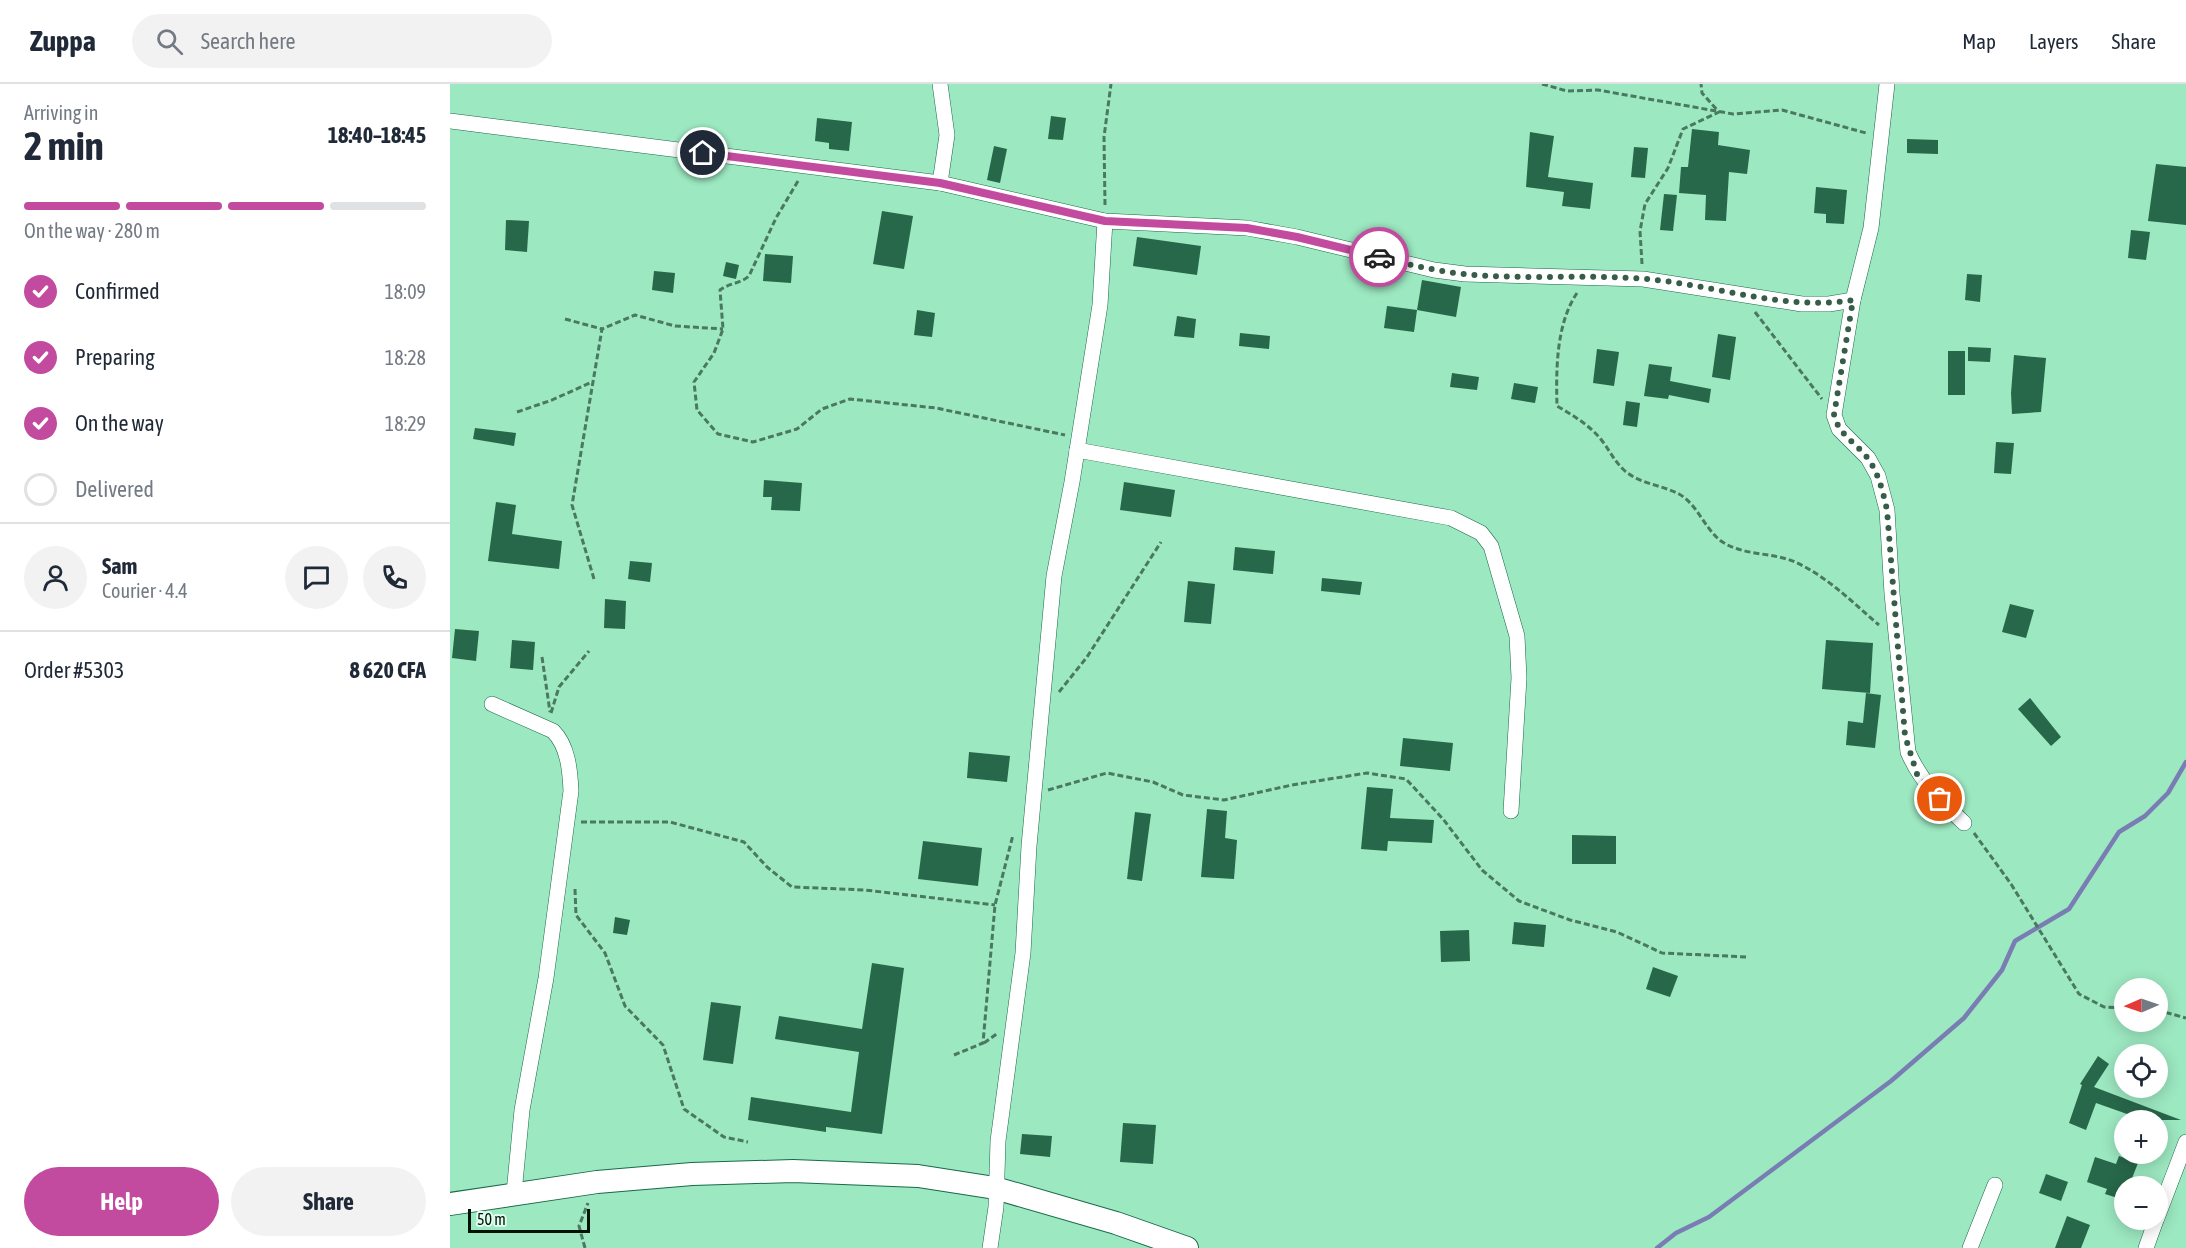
<!DOCTYPE html>
<meta charset="utf-8">
<style>
body{margin:0;font-family:"Asap Condensed",sans-serif;background:#f2f2f3;color:#1f2937;height:100vh;display:flex;flex-direction:column;font-size:22px;white-space:nowrap}
*{box-sizing:border-box;margin:0}
p{font-size:20px;color:#747a83}
.icon{flex:none;width:33px;height:33px;fill:none;stroke:currentColor;stroke-width:2;stroke-linecap:round;stroke-linejoin:round}
.map{position:relative;flex:1;overflow:hidden}
.drawer{display:flex;flex-direction:column;background:#fff;width:450px}
.drawer>*{flex:none}
.needle{width:39px;rotate:268deg}
.tools{position:absolute;left:1664px;top:894px;display:grid;gap:12px}
.tools a{display:grid;place-items:center;width:54px;height:54px;border-radius:50%;background:#fff;box-shadow:0 3px 15px #0003;font-size:30px}
.scale{position:absolute;left:18px;bottom:15px;width:122px;box-sizing:border-box;padding-left:6px;border:3px solid #001208;border-top:0;font-size:16px;line-height:21px;white-space:nowrap;color:#001208;-webkit-text-stroke:4px #e0feed;paint-order:stroke}
.pin{position:absolute;display:grid;place-items:center;width:51px;height:51px;color:#fff;margin:-26px;border:3px solid #fff;border-radius:50%;box-shadow:0 2px 6px #0007}
.courier{position:absolute;display:grid;place-items:center;width:60px;height:60px;margin:-30px;border:4px solid #c34b9f;border-radius:50%;background:#fff;color:#222;box-shadow:0 2px 8px #0007}
.summary em{font-style:normal;font-weight:700}
.summary div{display:flex;flex-direction:column-reverse}
.summary{display:flex;align-items:center;justify-content:space-between;height:102px;padding:0 24px}
h1{font-size:39px;font-weight:700;line-height:45px}
.bar{display:grid;grid-template-columns:repeat(4,1fr);gap:9px 6px;align-content:center;height:72px;padding:0 24px}
.bar i{height:8px;border-radius:4px;background:#e0e1e3}
.bar .on{background:#c34b9f}
.bar p{grid-column:span 4}
.line{display:flex;align-items:center;gap:15px;padding:0 24px;border-top:2px solid #e0e1e3}
.line div{flex:1}
.round{display:grid;place-items:center;flex:none;width:63px;height:63px;border-radius:32px;background:#f2f2f3}
ol{padding:0 24px;list-style:none}
li{display:flex;align-items:center;gap:18px;height:66px}
li p{margin-inline-start:auto}
li .icon{padding:6px;border-radius:50%;background:#c34b9f;color:#fff;stroke-width:4}
li:last-child{color:#747a83}
li i{width:33px;height:33px;border:3px solid #e0e1e3;border-radius:50%}
.cta{display:flex;gap:12px;margin-top:auto;padding:12px 24px}
.cta a{flex:1;height:69px;border-radius:36px;background:#c34b9f;color:#fff;font-size:24px;font-weight:700;line-height:69px;text-align:center}
.cta a+a{background:#f2f2f3;color:#1f2937}
header{display:flex;align-items:center;gap:36px;box-sizing:border-box;height:84px;padding:0 30px;background:#fff;border-bottom:2px solid #e0e1e3}
header strong{font-size:28px}
nav{display:flex;gap:33px;margin-inline-start:auto;font-size:21px}
.search{width:420px;height:54px;background:#f2f2f3;display:flex;align-items:center;gap:15px;box-sizing:border-box;padding:0 21px;border-radius:33px;color:#747a83;font-size:22px}
main{display:flex;flex:1;min-height:0}
.map>svg:first-child{display:block}
.lines{fill:none;stroke-linecap:round;stroke-linejoin:round}
.stream{stroke:#7a7db3;stroke-width:4.5}
.building{fill:#27674a}
.street-casing{stroke:#186948;stroke-width:16}
.secondary-casing{stroke:#186948;stroke-width:24}
.path{stroke:#4a7860;stroke-width:3;stroke-dasharray:6 3;stroke-linecap:butt}
.street{stroke:#fff;stroke-width:15}
.secondary{stroke:#fff;stroke-width:22}
.done{stroke:#375d49;stroke-width:6;stroke-dasharray:0 10.8}
.route{stroke:#c34b9f;stroke-width:8}
</style>
<header>
<strong>Zuppa</strong>
<div class="search"><svg class="icon" aria-label="search" viewBox="0 0 24 24"><circle cx="10" cy="10" r="6"/><path d="M15 15l6 6"/></svg>Search here</div>
<nav><a>Map</a><a>Layers</a><a>Share</a></nav>
</header>
<main>
<section class="drawer">
<div class="summary"><div><h1>2 min</h1><p>Arriving in</p></div><em>18:40–18:45</em></div>
<div class="bar"><i class="on"></i><i class="on"></i><i class="on"></i><i></i><p>On the way · 280 m</p></div>
<ol>
<li><svg class="icon" aria-label="check" viewBox="0 0 24 24"><path d="M5 12l5 5 9-10"/></svg>Confirmed<p>18:09</p></li>
<li><svg class="icon" aria-label="check" viewBox="0 0 24 24"><path d="M5 12l5 5 9-10"/></svg>Preparing<p>18:28</p></li>
<li><svg class="icon" aria-label="check" viewBox="0 0 24 24"><path d="M5 12l5 5 9-10"/></svg>On the way<p>18:29</p></li>
<li><i></i>Delivered</li>
</ol>
<div class="line" style="height:108px"><a class="round"><svg class="icon" aria-label="person" viewBox="0 0 24 24"><circle cx="12" cy="8" r="4"/><path d="M4 21q1-7 8-7t8 7"/></svg></a><div><b>Sam</b><p>Courier · 4.4</p></div><a class="round"><svg class="icon" aria-label="chat" viewBox="0 0 24 24"><path d="M4 5h16v11H9l-5 4z"/></svg></a><a class="round"><svg class="icon" aria-label="phone" viewBox="0 0 24 24"><path d="M5 4h4l2 5-3 2q2 4 5 5l2-3 5 2v4C11 20 4 13 5 4z"/></svg></a></div>
<div class="line" style="height:78px"><div>Order #5303</div><b>8 620 CFA</b></div>
<div class="cta"><a>Help</a><a>Share</a></div>
</section>
<div class="map">
<svg width="1736" height="1164" viewBox="0 0 1736 1164">
<rect width="100%" height="100%" fill="#9ce8c1"/>
<g class="lines">
<!-- stream -->
<path class="stream" d="M1207,1164l19,-15 33,-16 182,-136 73,-63 38,-48 13,-29 54,-32 50,-77 26,-16 23,-23 18,-31"/>
</g>
<!-- building -->
<g class="building">
<path d="M601,32l15,2 -3,22 -15,-1z"/>
<path d="M367,34l35,4 -3,29 -20,-2v-6l-14,-2z"/>
<path d="M1242,45l27,3 -1,13 32,5 -3,24 -18,-2 -3,49 -21,-1 1,-25 -27,-2 2,-26h7z"/>
<path d="M1080,48l24,4 -6,41 45,6 -3,26 -28,-3 2,-14 -38,-5z"/>
<path d="M1457,55l31,1v14l-31,-1z"/>
<path d="M544,62l13,3 -7,34 -13,-3z"/>
<path d="M1184,63l14,1 -3,30 -14,-1z"/>
<path d="M1706,80l30,3v58l-38,-4z"/>
<path d="M1366,103l31,3 -3,34 -18,-1v-9l-12,-1z"/>
<path d="M1214,110l13,1 -4,36 -13,-1z"/>
<path d="M432,127l31,5 -9,53 -31,-5z"/>
<path d="M56,136l23,1 -2,31 -22,-2z"/>
<path d="M1681,146l19,2 -4,28 -18,-2z"/>
<path d="M687,153l64,9 -4,29 -64,-9z"/>
<path d="M315,170l28,2 -2,27 -28,-2z"/>
<path d="M276,178l13,3 -3,14 -13,-3z"/>
<path d="M204,187l21,2 -2,20 -21,-3z"/>
<path d="M1517,190l15,1 -2,27 -15,-2z"/>
<path d="M972,196l39,7 -5,30 -39,-7z"/>
<path d="M937,222l30,4 -3,22 -30,-4z"/>
<path d="M467,226l18,3 -3,24 -18,-2z"/>
<path d="M727,232l19,3 -2,19 -20,-2z"/>
<path d="M790,249l30,3 -1,13 -30,-3z"/>
<path d="M1268,250l18,3 -6,43 -18,-3z"/>
<path d="M1518,263l23,1 -1,14 -22,-1z"/>
<path d="M1147,265l22,3 -5,34 -21,-3z"/>
<rect x="1498" y="267" width="17" height="44"/>
<path d="M1564,271l32,3 -5,54 -29,2 -1,-21z"/>
<path d="M1199,280l23,3 -2,14 41,8 -2,14 -40,-8 -1,4 -24,-3z"/>
<path d="M1002,289l27,4 -2,13 -27,-3z"/>
<path d="M1064,299l24,4 -3,16 -24,-4z"/>
<path d="M1176,317l14,2 -3,24 -14,-2z"/>
<path d="M25,344l41,5 -2,13 -41,-7z"/>
<path d="M1546,358l18,1 -3,31 -17,-1z"/>
<path d="M314,396l38,3 -2,28 -29,-1 1,-13h-9z"/>
<path d="M674,398l51,8 -4,27 -51,-7z"/>
<path d="M46,418l20,3 -4,29 50,7 -3,28 -71,-8z"/>
<path d="M785,463l40,4 -2,23 -40,-4z"/>
<path d="M180,477l22,2 -2,19 -22,-3z"/>
<path d="M872,494l40,4 -2,13 -39,-4z"/>
<path d="M738,497l27,3 -4,40 -27,-2z"/>
<path d="M155,515l21,2 -1,28 -21,-1z"/>
<path d="M1560,520l24,6 -8,28 -24,-6z"/>
<path d="M5,545l24,2 -3,30 -24,-3z"/>
<path d="M62,556l23,2 -2,28 -23,-2z"/>
<path d="M1376,556l47,3 -3,50 -48,-4z"/>
<path d="M1416,609l15,2 -6,53 -29,-3 2,-24 15,2z"/>
<path d="M1580,614l31,39 -10,9 -33,-37z"/>
<path d="M953,654l50,5 -3,28 -50,-5z"/>
<path d="M519,668l41,4 -3,26 -40,-4z"/>
<path d="M917,703l26,2 -3,29 44,2 -2,23 -44,-2 -1,10 -26,-2z"/>
<path d="M757,725l20,2 -2,27 12,2 -3,39 -33,-2z"/>
<path d="M685,728l16,2 -9,67 -15,-2z"/>
<path d="M1122,751l44,1v28h-44z"/>
<path d="M473,757l59,7 -4,38 -60,-7z"/>
<path d="M165,833l15,3 -3,15 -14,-2z"/>
<path d="M1064,838l32,3 -2,22 -32,-3z"/>
<path d="M1019,846l1,31 -29,1 -1,-31z"/>
<path d="M422,879l32,5 -22,166 -56,-7v5l-78,-12 3,-23 100,15 8,-60 -84,-13 4,-23 83,13z"/>
<path d="M1203,883l25,9 -8,21 -24,-8z"/>
<path d="M261,918l30,4 -8,58 -30,-4z"/>
<path d="M1648,972l11,8 -15,23 87,33h-37l-48,-17 -10,27 -17,-7 13,-38 -2,-1z"/>
<path d="M673,1039l33,2 -3,39 -33,-2z"/>
<path d="M572,1050l30,2 -2,21 -30,-3z"/>
<path d="M1669,1072l19,7 -9,23h-5v14l-19,-6 2,-5 -20,-7 8,-25 21,7z"/>
<path d="M1596,1090l22,8 -7,19 -22,-8z"/>
<path d="M1617,1132l23,9 -9,23h-26z"/>
</g>
<g class="lines">
<!-- street casing -->
<g class="street-casing">
<g id="street">
<path d="M490,0l7,51 -7,48"/>
<path d="M1437,0l-16,144 -18,72 -19,115 5,14 29,29 10,18 9,34 5,84 16,158c13,30 33,49 56,71"/>
<path d="M0,37l490,62 165,38 142,7 50,9 137,33 31,4 178,5 159,25h27l24,-4"/>
<path d="M627,366l374,68 30,15 10,13 26,90 2,42 -8,133"/>
<path d="M42,620l61,27c15,15 17,39 18,60l-25,187 -24,132 -8,83"/>
<path d="M1707,1134l29,-76"/>
<path d="M540,1164l6,-41 2,-66 25,-188 6,-107 25,-270 18,-94 28,-177 5,-84"/>
<path d="M1520,1164l25,-63"/>
<path d="M1696,1164l10,-28"/>
</g>
</g>
<!-- secondary casing -->
<g class="secondary-casing">
<path id="secondary" d="M0,1120l147,-22 95,-8 101,-3 125,5 77,12 121,35 71,25"/>
</g>
<!-- path -->
<g class="path">
<path d="M1092,0l25,7 31,-1 135,24 49,-4 84,23"/>
<path d="M348,97l-22,37 -27,58c-9,8 -20,7 -29,14l3,39 -9,24 -20,29 3,28 21,24 35,8 44,-13 25,-20 28,-10 86,9 129,27"/>
<path d="M655,121l-1,-68 7,-53"/>
<path d="M1192,180l-2,-33 5,-27 23,-36 15,-39 36,-17 -17,-19 -1,-9"/>
<path d="M1127,209c-21,31 -21,77 -20,113 17,10 34,20 46,36 8,11 12,20 22,29 15,13 37,14 54,23 19,11 25,34 42,47 21,15 52,11 74,21 33,15 57,40 84,63"/>
<path d="M1305,228l67,87"/>
<path d="M115,235l37,10"/>
<path d="M67,328l35,-12 40,-18"/>
<path d="M144,495l-22,-74 30,-176 33,-14 40,11 48,3"/>
<path d="M92,573l8,55"/>
<path d="M609,608l28,-35 74,-115"/>
<path d="M101,629l8,-26 30,-36"/>
<path d="M598,706l59,-17 46,9 30,13 41,5 68,-15 75,-12 39,6 37,40 39,51 37,31 51,19 47,12 45,21 85,4"/>
<path d="M131,738h89l74,20 23,25 25,20 73,3 130,15"/>
<path d="M1524,749l37,51 68,110 25,13 20,1"/>
<path d="M125,805l1,26 29,38 20,53 38,39 21,64 40,28 24,5"/>
<path d="M1707,926l29,8"/>
<path d="M534,959l14,-10"/>
<path d="M504,971l29,-12 12,-138 18,-70"/>
<path d="M135,1164l-6,-22 9,-23"/>
</g>
<!-- street -->
<use href="#street" class="street"/>
<!-- secondary -->
<use href="#secondary" class="secondary"/>
</g>
<g class="lines">
<!-- done -->
<path class="done" d="M929,173c28,7 56,14 85,17 61,6 122,0 182,5 70,6 138,32 207,21l-19,115c5,21 24,29 35,45 10,15 14,32 18,50l18,226 12,38 23,25"/>
<!-- route -->
<path class="route" d="M253,69l237,30 165,38 142,7 50,9 82,20"/>
</g>
</svg>
<div class="tools">
<a><svg class="needle" viewBox="-14 -14 28 28"><path d="M0-13l5 13h-10z" fill="#e53935"/><path d="M0 13l5-13h-10z" fill="#747a83"/></svg></a>
<a><svg class="icon" aria-label="locate" viewBox="0 0 24 24"><circle cx="12" cy="12" r="6"/><path d="M12 2v4M12 18v4M2 12h4M18 12h4"/></svg></a>
<a>+</a>
<a>−</a>
</div>
<div class="scale">50 m</div>
<div class="pin" style="left:1490px;top:715px;background:#ea580c"><svg class="icon" aria-label="bag" viewBox="0 0 24 24"><path d="M5 8h14l-1 12H6zM9 8a3 3 0 0 1 6 0"/></svg></div>
<div class="pin" style="left:253px;top:69px;background:#1f2937"><svg class="icon" aria-label="home" viewBox="0 0 24 24"><path d="M3 11l9-7 9 7M6 9v11h12V9"/></svg></div>
<div class="courier" style="left:929px;top:173px"><svg class="icon" aria-label="car" viewBox="0 0 24 24"><path d="M5 17H2v-5l4-1 3-4h7l3 4 3 1v5h-3M9 17h6M6 11h13"/><circle cx="7" cy="17" r="2"/><circle cx="17" cy="17" r="2"/></svg></div>
</div>
</main>
